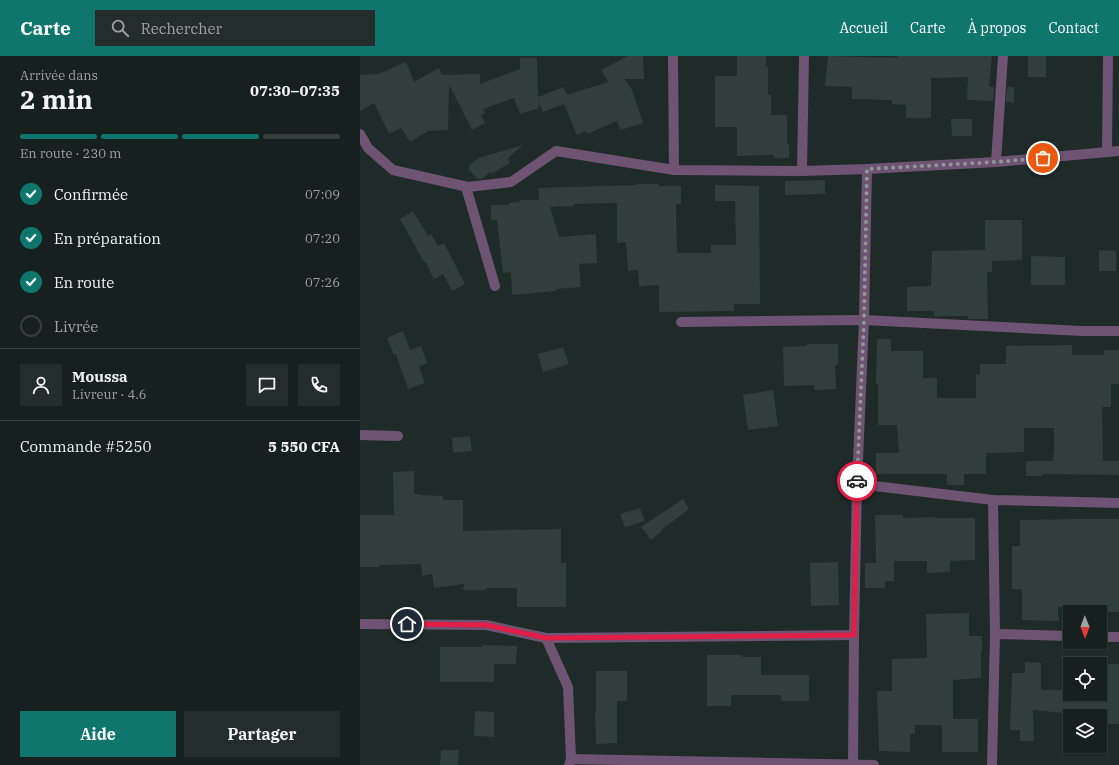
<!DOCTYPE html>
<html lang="fr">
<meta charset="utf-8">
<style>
body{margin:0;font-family:"IBM Plex Serif",serif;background:#232d2b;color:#f1f3f6;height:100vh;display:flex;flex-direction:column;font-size:15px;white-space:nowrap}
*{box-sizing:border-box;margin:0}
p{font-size:13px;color:#9ea3a4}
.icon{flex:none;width:22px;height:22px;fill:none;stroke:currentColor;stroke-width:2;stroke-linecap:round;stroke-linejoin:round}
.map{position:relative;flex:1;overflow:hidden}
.drawer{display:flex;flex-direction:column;background:#16201e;width:360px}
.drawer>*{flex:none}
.needle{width:26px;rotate:179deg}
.tools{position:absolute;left:703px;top:549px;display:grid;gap:8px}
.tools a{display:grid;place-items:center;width:44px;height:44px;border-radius:0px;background:#16201e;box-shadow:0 1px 3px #0004,0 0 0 1px #353e3c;font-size:20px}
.pin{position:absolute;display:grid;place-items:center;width:34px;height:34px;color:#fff;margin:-17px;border:2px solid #fff;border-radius:50%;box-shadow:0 1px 4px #0007}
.courier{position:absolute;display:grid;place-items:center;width:40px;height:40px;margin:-20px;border:3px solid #e11d48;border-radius:50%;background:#fff;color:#222;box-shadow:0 1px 5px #0007}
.summary em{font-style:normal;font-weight:700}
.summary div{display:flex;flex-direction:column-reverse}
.summary{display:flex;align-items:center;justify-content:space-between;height:68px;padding:0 20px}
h1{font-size:26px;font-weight:700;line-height:30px}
.bar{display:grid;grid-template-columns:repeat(4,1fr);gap:6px 4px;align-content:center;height:48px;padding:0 20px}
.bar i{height:5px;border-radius:3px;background:#353e3c}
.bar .current{background:#0f766e}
.bar p{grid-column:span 4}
.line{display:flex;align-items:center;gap:10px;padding:0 20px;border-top:1px solid #353e3c}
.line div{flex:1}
.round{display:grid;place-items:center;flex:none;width:42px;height:42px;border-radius:0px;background:#232d2b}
ol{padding:0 20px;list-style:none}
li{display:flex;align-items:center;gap:12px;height:44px}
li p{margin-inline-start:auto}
li .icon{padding:4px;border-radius:50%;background:#0f766e;color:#fff;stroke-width:4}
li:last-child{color:#9ea3a4}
li i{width:22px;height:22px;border:2px solid #353e3c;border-radius:50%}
.primary-button{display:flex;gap:8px;margin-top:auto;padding:8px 20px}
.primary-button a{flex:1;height:46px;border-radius:0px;background:#0f766e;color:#fff;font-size:16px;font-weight:700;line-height:46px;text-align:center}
.primary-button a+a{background:#232d2b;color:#f1f3f6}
header{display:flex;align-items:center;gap:24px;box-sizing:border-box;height:56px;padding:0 20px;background:#0f766e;color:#fff}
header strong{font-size:19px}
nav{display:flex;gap:22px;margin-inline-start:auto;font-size:14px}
.search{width:280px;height:36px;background:#232d2b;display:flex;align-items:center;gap:10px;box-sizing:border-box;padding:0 14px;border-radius:0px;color:#9ea3a4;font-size:15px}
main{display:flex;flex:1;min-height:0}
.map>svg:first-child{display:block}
.building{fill:#313f3c}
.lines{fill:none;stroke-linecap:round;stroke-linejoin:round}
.street{stroke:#6e5472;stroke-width:10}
.done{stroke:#8e9996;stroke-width:4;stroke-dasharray:0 7.2}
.route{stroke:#e11d48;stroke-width:5}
</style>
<header>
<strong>Carte</strong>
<div class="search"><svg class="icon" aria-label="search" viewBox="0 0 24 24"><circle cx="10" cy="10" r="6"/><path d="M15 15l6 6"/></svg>Rechercher</div>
<nav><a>Accueil</a><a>Carte</a><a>À propos</a><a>Contact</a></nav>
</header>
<main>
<section class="drawer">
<div class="summary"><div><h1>2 min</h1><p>Arrivée dans</p></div><em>07:30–07:35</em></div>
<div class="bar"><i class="current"></i><i class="current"></i><i class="current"></i><i></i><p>En route · 230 m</p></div>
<ol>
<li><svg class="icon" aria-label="check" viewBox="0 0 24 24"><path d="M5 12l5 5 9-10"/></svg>Confirmée<p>07:09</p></li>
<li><svg class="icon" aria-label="check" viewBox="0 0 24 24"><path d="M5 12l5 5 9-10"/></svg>En préparation<p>07:20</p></li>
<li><svg class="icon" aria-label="check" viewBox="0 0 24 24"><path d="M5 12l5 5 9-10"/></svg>En route<p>07:26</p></li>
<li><i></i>Livrée</li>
</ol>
<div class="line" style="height:72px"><a class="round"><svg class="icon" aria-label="person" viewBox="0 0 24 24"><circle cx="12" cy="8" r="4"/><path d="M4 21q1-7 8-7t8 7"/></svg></a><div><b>Moussa</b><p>Livreur · 4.6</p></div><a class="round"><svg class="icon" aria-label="chat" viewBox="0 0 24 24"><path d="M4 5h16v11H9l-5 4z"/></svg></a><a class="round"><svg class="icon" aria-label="phone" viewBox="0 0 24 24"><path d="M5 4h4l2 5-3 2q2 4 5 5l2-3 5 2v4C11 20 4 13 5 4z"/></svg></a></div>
<div class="line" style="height:52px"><div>Commande #5250</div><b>5 550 CFA</b></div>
<div class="primary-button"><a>Aide</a><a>Partager</a></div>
</section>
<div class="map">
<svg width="759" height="709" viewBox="0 0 759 709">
<rect width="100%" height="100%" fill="#1e2b28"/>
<!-- building -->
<g class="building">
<path d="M268,0h15l1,23h-19l7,11 11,33 -23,7 -3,-9 -30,13 -1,-3 -9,4 -13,-31 -21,8 -5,-11 1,7 -19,6 -6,-16 -31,11 2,4 -4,3 4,7 -13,7 -23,-46 -1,46 -20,1 -18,11 -9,-14 -12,6 -15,-31 -14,8v-36l18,-1 28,-12 8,20 25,-14 3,7 38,-1v10l40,-15v-11h17l1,39 25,-10 4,8 41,-13 -7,-12z"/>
<path d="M377,0h29v11h2v28h3v20h16v29h2v14h-15v-3l-37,1v-29h-22v-51h22z"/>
<path d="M468,0l69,2v-2h95l-3,31h5l-1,14 -26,-1 1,-23 -37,1v40h-25v-13l-14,-1v-4l-40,-1v-12l-27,-1z"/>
<rect x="668" y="0" width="18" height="21"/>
<path d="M647,31h7v16l-8,-1z"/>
<path d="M591,63h21v17h-20z"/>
<path d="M163,89l-15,13 2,5 -19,11v-3l-9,8h-4l-10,-10 2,-2 -1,-2 10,-7z"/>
<path d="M465,124v14l-40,1v-14z"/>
<path d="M277,128h22v2h22v18h-5l1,49h34v-8h25l-1,-44h-20v-16l44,1 1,118h-26v7l-75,1v-27l-20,1 -1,-16 -10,1 -2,-29 -9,1v-40l-43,1v2l-24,1 9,30 37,-3 1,29 -18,1 2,23 -25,2v2l-44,4 -1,-23 -8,1 -6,-53h-6v-15h18v-2l11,-1v-2h19l-1,-12 99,-3z"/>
<path d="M53,155l15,25 3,-2 7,12 6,-3 21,41 -13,7 -9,-17 -9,5 -9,-18 -1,1 -24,-43z"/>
<path d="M625,164h37v40l-30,1v11h-5l1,47h-20v-3h-34v-5h-27v-24l24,-1 1,-35 53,-1z"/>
<path d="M739,194l17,1v20h-17z"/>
<path d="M671,200l34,1v28h-34z"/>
<path d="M43,275l7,19 11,-4 6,17 -8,4 6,16 -17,6 -12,-35 -2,1 -7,-17z"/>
<path d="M517,283h14v12h32v27h14v20h39v-23l4,-1v-10h26v-18l66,-1v10h32v-5h15v34h-8v23h-9l1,54h16v14l-77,-1v2h-16v-15h27v-6h1v-27h-30v24l-38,1v21h-22v11h-17v-11h-71v-21h23l-2,-28h-19v-41h-2z"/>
<path d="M447,288h31v21h-3l1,24 -22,1v-5l-30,1 -1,-39 24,-1z"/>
<path d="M203,291l6,17 -26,8 -5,-18z"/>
<path d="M413,334l5,36 -30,4 -5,-35z"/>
<path d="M110,380l2,15 -19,2 -1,-15z"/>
<path d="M54,415v23h5v1l24,1v4h20v31l98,-2v34h5v44h-49v-19h-31v2h-23l1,-6 -30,4 -2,-14 -10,2 -1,-12 -42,1v2h-19v-52h34l-1,-43z"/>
<path d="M323,443l6,10 -28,21 1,1 -11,9 -10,-13z"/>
<path d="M280,452l5,13 -20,6 -5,-13z"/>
<path d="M515,459h28v3l33,-1v1h39v42l-25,1v11l-23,1v-12h-33v20h-9v7h-20v-25h11z"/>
<path d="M724,463h35v93h-27v-5h-34l1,14 -37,-1v-31h-10v-43h8v-26z"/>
<path d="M478,506l1,43 -28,1 -1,-43z"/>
<path d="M609,557v23h13v15h-1v27l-28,2v39h25v33h-36v-27h-27v9h-5v18l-31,-1 -2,-60h15v-32l35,-1 -1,-44z"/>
<path d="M122,589l35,1 -1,18h-22v18h-54v-35h42z"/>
<path d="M347,599h35v2h19v18h48v26h-28v-6h-50v11h-24z"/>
<path d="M665,606l16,1v27h29v4h30v-30h19v60h-19v-8h-36v-3l-31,-3 1,31h-14v-11h-10l2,-57h13z"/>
<path d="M236,615h31v30h-10v42l-21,1 -1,-32h1z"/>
<path d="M115,655l19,1v25l-20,-1z"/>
<path d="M81,694h18l-1,15h-18z"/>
</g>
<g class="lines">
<!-- street -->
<g class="street">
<path d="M313,0l1,114"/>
<path d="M0,78l8,14 25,22 75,17 43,-5 45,-31 118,19 128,1 65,-2 129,-7 123,-11"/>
<path d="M747,95l1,-95"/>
<path d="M636,106l7,-106"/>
<path d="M442,115l2,-115"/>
<path d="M106,131l29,99"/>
<path d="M321,266l183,-2 218,11h37"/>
<path d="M0,379l38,1"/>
<path d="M497,428l136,16 126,3"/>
<path d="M0,568l126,1 60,13 22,49 3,72 -2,6"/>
<path d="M635,578l75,2"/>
<path d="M740,581h19"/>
<path d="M186,582l308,-3 3,-151 7,-164 3,-151"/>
<path d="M211,703l303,6"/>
<path d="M493,708l1,-129"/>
<path d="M632,709l3,-131 -2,-134"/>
</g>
</g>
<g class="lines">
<!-- done -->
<path class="done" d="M497,425l7,-161 3,-151 129,-7 47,-4"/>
<!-- route -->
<path class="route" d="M47,568l79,1 60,13 308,-3 3,-154"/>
</g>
</svg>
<div class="tools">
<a><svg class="needle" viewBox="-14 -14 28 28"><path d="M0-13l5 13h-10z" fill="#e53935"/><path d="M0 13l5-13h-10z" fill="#9ea3a4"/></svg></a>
<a><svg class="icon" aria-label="locate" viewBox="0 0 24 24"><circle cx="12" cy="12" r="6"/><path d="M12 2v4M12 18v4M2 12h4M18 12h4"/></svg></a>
<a><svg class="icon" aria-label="layers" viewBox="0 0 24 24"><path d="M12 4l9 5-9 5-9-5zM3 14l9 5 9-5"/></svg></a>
</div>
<div class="pin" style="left:683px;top:102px;background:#ea580c"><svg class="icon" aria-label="bag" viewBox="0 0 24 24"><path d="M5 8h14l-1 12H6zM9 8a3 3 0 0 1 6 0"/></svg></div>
<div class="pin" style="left:47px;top:568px;background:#1f2937"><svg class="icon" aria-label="home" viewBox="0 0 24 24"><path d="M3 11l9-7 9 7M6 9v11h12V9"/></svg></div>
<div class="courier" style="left:497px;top:425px"><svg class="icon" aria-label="car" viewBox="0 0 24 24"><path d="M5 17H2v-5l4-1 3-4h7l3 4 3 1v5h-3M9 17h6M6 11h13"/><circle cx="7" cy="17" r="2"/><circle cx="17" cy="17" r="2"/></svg></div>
</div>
</main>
